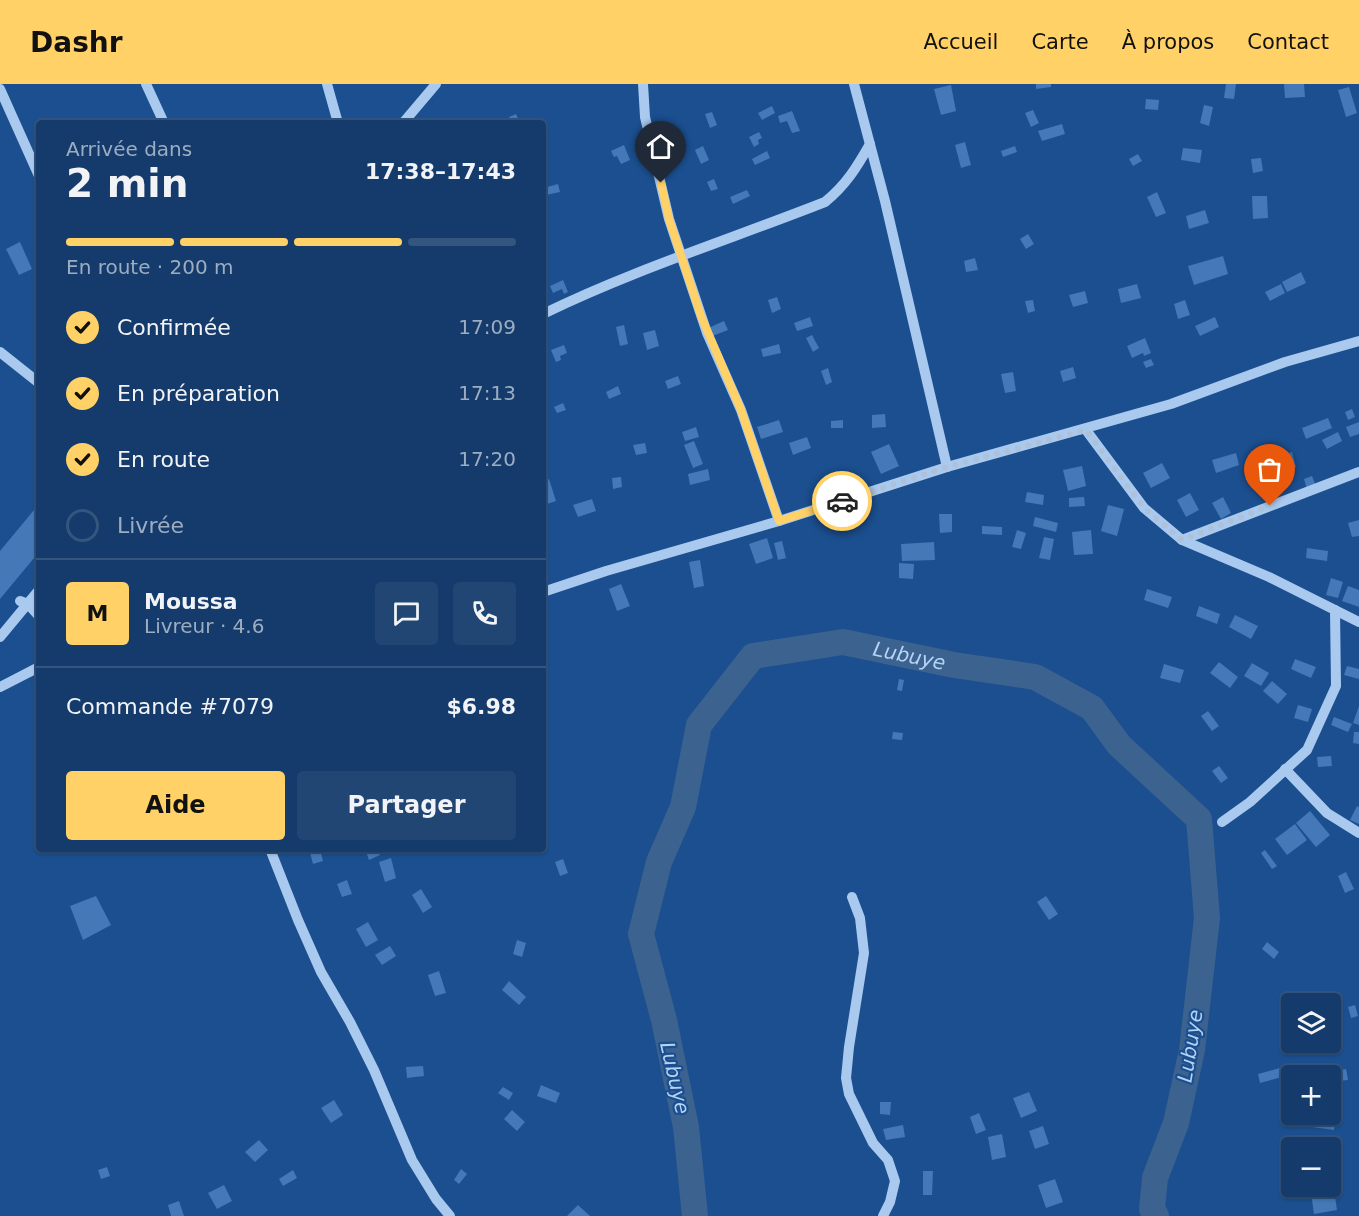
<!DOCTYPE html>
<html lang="fr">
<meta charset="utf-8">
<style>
body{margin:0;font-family:"DejaVu Sans",sans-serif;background:#214673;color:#f1f3f6;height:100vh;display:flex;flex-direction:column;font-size:22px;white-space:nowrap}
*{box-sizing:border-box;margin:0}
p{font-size:20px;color:#9dadc1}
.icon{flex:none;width:33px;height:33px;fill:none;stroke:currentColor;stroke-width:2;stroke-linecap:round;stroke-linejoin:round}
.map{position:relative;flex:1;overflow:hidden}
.sheet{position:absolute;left:36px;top:36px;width:510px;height:732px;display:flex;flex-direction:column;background:#143b6b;border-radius:6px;box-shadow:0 2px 4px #0004,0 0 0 2px #33557e}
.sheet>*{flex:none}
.tools{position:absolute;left:1281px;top:909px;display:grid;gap:12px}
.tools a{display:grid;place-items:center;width:60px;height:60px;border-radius:6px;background:#143b6b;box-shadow:0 2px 4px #0004,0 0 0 2px #33557e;font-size:30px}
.pin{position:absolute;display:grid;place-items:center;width:51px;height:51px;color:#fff;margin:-62px -26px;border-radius:50% 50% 50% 0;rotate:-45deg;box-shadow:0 0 6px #0007}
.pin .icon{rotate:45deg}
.courier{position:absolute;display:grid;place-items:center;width:60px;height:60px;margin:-30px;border:4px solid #ffd166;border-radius:50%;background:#fff;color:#222;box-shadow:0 2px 8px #0007}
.head em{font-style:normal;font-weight:600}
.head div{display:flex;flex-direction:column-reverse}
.head{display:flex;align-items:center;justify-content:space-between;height:102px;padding:0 30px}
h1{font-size:39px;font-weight:600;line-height:45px}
.bar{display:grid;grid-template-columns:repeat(4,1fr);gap:9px 6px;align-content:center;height:72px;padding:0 30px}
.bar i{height:8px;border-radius:4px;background:#33557e}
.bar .selected{background:#ffd166}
.bar p{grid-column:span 4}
.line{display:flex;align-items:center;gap:15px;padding:0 30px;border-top:2px solid #33557e}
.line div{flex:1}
.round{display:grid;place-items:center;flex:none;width:63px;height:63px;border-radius:6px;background:#214673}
ol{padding:0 30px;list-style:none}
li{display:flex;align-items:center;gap:18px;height:66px}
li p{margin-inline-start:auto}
li .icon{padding:6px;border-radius:50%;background:#ffd166;color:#111;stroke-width:4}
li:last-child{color:#9dadc1}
li i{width:33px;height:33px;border:3px solid #33557e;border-radius:50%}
.primary-button{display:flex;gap:12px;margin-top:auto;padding:12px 30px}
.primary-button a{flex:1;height:69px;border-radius:6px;background:#ffd166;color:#111;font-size:24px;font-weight:600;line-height:69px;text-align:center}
.primary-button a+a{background:#214673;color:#f1f3f6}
header{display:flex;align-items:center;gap:36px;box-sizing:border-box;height:84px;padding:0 30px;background:#ffd166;color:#111}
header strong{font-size:28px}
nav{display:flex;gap:33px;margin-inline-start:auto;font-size:21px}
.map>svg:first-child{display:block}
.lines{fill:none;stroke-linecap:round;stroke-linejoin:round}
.river{stroke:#3c6290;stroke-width:26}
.building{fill:#4478b7}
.minor{stroke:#a9c9ee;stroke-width:10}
.done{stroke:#afc1d8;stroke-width:6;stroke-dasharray:0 10.8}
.route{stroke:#ffd166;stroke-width:8}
.labels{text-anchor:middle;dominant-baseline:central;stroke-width:4.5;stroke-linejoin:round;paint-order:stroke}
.water-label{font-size:20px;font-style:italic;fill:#b5d3f5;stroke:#1b4f8f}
</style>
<header>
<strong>Dashr</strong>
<nav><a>Accueil</a><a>Carte</a><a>À propos</a><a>Contact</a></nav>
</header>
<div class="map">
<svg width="1359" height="1132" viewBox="0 0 1359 1132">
<rect width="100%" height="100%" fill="#1b4f8f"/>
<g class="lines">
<!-- river -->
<path class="river" id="s1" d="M695,1132l-9,-89 -22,-107 -23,-86 18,-72 24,-55 16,-82 54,-69 90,-14 111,23 81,12 57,31 27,37 80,74 8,99 -15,132 -16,73 -21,55 -3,31 4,7"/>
</g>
<!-- building -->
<g class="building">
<path d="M1036,0h15v3l-15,2z"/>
<path d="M1226,0h10l-2,15 -10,-1z"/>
<path d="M1284,0h20l1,13 -20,1z"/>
<path d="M951,1l5,26 -15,4 -7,-26z"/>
<path d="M1349,3l8,26 -11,4 -8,-27z"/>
<path d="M1146,15l13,1 -1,10 -13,-1z"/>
<path d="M1204,21l9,2 -4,19 -9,-3z"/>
<path d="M772,22l3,7 -13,7 -4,-7z"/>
<path d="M1033,26l6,13 -8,4 -6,-14z"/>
<path d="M792,27l8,20 -8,2 -5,-12 -7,2 -2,-7z"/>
<path d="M712,28l5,13 -7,3 -5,-14z"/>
<path d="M516,30l4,9h-8l-3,-6z"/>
<path d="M1062,40l3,10 -23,7 -4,-10z"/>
<path d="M759,48l3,6 -4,2 1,4 -5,3 -5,-10z"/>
<path d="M965,58l6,23 -10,3 -6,-23z"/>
<path d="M624,61l6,15 -9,4 -4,-8 -3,1 -3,-6z"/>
<path d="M703,62l6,14 -8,4 -6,-14z"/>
<path d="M1015,62l2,6 -14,5 -2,-6z"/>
<path d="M1183,64l19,2 -2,13 -19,-3z"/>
<path d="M767,67l3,7 -15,7 -3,-6z"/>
<path d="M1138,70l4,7 -9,5 -4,-7z"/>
<path d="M1261,74l2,13 -10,2 -2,-14z"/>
<path d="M714,95l4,10 -7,2 -4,-9z"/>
<path d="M558,100l2,8 -14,3 -2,-7z"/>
<path d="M747,106l3,6 -17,8 -3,-7z"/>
<path d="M1157,108l9,21 -10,4 -9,-20z"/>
<path d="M1252,112h15l1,22 -15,1z"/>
<path d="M1205,126l4,13 -20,6 -3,-13z"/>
<path d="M1028,150l6,10 -8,5 -6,-10z"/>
<path d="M20,158l12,27 -13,6 -13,-26z"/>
<path d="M1223,172l5,18 -34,11 -6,-19z"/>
<path d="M975,174l3,12 -12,2 -2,-11z"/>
<path d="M1301,188l5,11 -19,9 -5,-10z"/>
<path d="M563,196l5,12 -4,2 -2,-5 -9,4 -3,-7z"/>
<path d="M1137,200l4,14 -20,5 -3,-14z"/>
<path d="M1281,200l4,9 -15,8 -5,-9z"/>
<path d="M1085,207l3,12 -15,4 -4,-12z"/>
<path d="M777,213l4,12 -9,4 -4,-13z"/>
<path d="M1033,216l2,11 -7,2 -3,-12z"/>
<path d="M1185,216l5,15 -12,4 -4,-15z"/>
<path d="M810,233l3,9 -16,5 -3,-8z"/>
<path d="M1215,233l4,10 -19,9 -5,-10z"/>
<path d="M724,237l4,9 -18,7 -4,-8z"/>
<path d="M624,241l4,19 -8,2 -4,-19z"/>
<path d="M655,246l4,16 -12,4 -4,-17z"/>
<path d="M812,251l7,13 -6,4 -7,-14z"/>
<path d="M1145,254l6,15 -7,3 -1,-3 -11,5 -5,-12z"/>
<path d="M779,260l2,9 -18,4 -2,-8z"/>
<path d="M564,261l3,8 -7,3 1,4 -5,2 -5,-12z"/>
<path d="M1151,275l3,6 -8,3 -3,-6z"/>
<path d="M1073,283l3,11 -13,4 -3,-11z"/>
<path d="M828,284l4,14 -6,3 -5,-14z"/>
<path d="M1013,288l3,19 -11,2 -4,-19z"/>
<path d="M678,292l3,8 -13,5 -3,-8z"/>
<path d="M618,302l3,8 -12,5 -3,-7z"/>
<path d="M563,319l3,7 -9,3 -3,-6z"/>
<path d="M1352,325l3,8 -7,3 -3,-8z"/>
<path d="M885,330l1,13 -14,1v-13z"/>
<path d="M1328,334l4,10 -26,11 -4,-11z"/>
<path d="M779,336l4,12 -22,7 -4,-12z"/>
<path d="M843,336v8h-12v-7z"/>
<path d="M1359,338v12l-9,3 -4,-10z"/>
<path d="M696,343l3,10 -14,4 -3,-9z"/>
<path d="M1338,348l4,9 -15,8 -5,-9z"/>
<path d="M807,353l4,11 -18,7 -4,-12z"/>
<path d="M694,357l9,23 -10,4 -9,-23z"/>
<path d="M645,359l2,10 -11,2 -3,-10z"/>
<path d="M889,360l10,22 -18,8 -10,-22z"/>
<path d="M1292,368l4,15 -29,9 -5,-15z"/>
<path d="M1236,369l3,12 -23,8 -4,-13z"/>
<path d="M1162,379l8,15 -19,10 -8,-15z"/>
<path d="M1082,382l4,20 -18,5 -5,-21z"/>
<path d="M708,385l2,11 -20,5 -2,-11z"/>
<path d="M1312,392l4,10 -9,3 -3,-10z"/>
<path d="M621,393l1,10 -9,2 -1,-11z"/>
<path d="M549,395l7,22 -9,3 -4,-11v-12z"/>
<path d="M1027,408l17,3 -1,10 -18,-3z"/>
<path d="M1190,409l9,17 -13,7 -9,-17z"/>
<path d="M1084,413l1,9 -16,1v-9z"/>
<path d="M1223,413l8,16 -10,6 -9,-16z"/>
<path d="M592,415l4,12 -18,6 -5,-12z"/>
<path d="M39,420v48l-39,47v-48z"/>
<path d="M1108,421l16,4 -7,27 -16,-5z"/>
<path d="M939,430h13v18l-12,1z"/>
<path d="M1035,433l23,6 -2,9 -23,-6z"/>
<path d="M1359,436v16l-7,1 -4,-14z"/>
<path d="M982,442l20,1v8l-20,-1z"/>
<path d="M1017,446l9,3 -5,16 -9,-2z"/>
<path d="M1091,446l2,24 -19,1 -2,-23z"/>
<path d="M1044,453l10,2 -4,21 -11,-2z"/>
<path d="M767,454l6,20 -17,6 -7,-20z"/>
<path d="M782,457l4,17 -8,2 -4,-17z"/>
<path d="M934,458l1,18 -33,1 -1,-17z"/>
<path d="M1307,464l21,3 -1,10 -21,-3z"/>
<path d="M700,476l4,26 -10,2 -5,-26z"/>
<path d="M899,479l15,1 -1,15 -14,-1z"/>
<path d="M1331,494l12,4 -5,16 -12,-3z"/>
<path d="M621,500l9,22 -13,5 -8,-22z"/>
<path d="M1348,502l11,4v17l-17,-6z"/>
<path d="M1147,505l25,8 -4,11 -24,-8z"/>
<path d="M1199,522l21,8 -3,10 -21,-8z"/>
<path d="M1235,531l23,11 -7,13 -22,-12z"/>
<path d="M1295,575l21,8 -5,11 -20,-9z"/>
<path d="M1219,578l19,15 -8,11 -20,-15z"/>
<path d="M1252,579l17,10 -8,13 -17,-10z"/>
<path d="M1164,580l20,6 -4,13 -20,-5z"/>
<path d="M1347,582l12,3v10l-15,-4z"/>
<path d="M899,595l5,1 -2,11 -5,-1z"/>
<path d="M1272,597l15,13 -9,10 -15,-13z"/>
<path d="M1298,621l14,4 -4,13 -14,-4z"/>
<path d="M1359,622v19l-6,-2z"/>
<path d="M1208,627l11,15 -7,5 -11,-15z"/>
<path d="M1334,633l18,7 -4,8 -17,-7z"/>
<path d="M893,648l10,1 -1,7 -10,-1z"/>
<path d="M1354,648h5v12l-6,-1z"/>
<path d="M1331,672l1,10 -14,1 -1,-10z"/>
<path d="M1219,682l9,12 -7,5 -9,-12z"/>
<path d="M1357,722l2,1v17l-9,-4z"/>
<path d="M1310,727l20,24 -14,12 -20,-24z"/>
<path d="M1295,740l12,16 -20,15 -12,-16z"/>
<path d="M309,765h11l3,12 -10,3z"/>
<path d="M365,765h13l2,6 -11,5z"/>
<path d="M1265,766l12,16 -5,3 -11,-16z"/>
<path d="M391,774l5,20 -11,4 -6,-20z"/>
<path d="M563,775l5,14 -8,3 -5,-14z"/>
<path d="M1346,788l8,17 -9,4 -7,-17z"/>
<path d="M347,796l5,14 -10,3 -5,-13z"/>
<path d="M421,805l11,18 -9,6 -11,-18z"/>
<path d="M96,812l15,29 -28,15 -13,-34z"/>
<path d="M1046,812l12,18 -9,6 -12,-18z"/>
<path d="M368,838l10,18 -12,7 -10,-18z"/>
<path d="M517,856l9,3 -4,14 -9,-3z"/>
<path d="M1267,858l12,10 -5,7 -12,-10z"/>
<path d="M390,862l6,10 -14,9 -7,-10z"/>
<path d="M439,887l7,22 -11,3 -7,-21z"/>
<path d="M509,897l17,16 -7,8 -17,-15z"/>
<path d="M1355,921l3,11 -7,2 -3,-11z"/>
<path d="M423,982l1,10 -17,2 -1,-11z"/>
<path d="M1280,984l2,9 -22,6 -2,-9z"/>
<path d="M1346,985l2,11 -18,2v-6h-3v-4z"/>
<path d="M541,1001l19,8 -4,10 -19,-7z"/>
<path d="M503,1003l10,6 -4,7 -11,-7z"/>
<path d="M1029,1008l8,19 -16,7 -8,-20z"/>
<path d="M334,1016l9,15 -12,8 -10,-15z"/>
<path d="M880,1018h11l-1,13 -10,-1z"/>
<path d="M512,1026l13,12 -8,9 -13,-12z"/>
<path d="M979,1029l7,17 -10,4 -6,-17z"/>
<path d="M1313,1034l23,2 -2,10 -22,-3z"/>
<path d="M903,1041l2,12 -19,3 -3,-11z"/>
<path d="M1043,1042l6,18 -14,5 -6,-18z"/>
<path d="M1002,1050l4,23 -14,3 -4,-23z"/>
<path d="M259,1056l9,10 -13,12 -10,-10z"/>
<path d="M107,1083l3,9 -9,3 -3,-9z"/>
<path d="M461,1085l6,5 -8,10 -5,-4z"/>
<path d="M293,1086l4,8 -14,8 -4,-7z"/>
<path d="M923,1087h10l-1,24h-9z"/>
<path d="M1055,1095l8,23 -17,6 -8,-23z"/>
<path d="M224,1101l8,16 -15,8 -9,-16z"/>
<path d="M1334,1106l3,20 -23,4 -3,-21z"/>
<path d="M179,1117l5,15h-13l-3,-11z"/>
<path d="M578,1121l12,11h-23z"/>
</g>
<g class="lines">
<!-- minor -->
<g class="minor">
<path d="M146,0l18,39"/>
<path d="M327,0l11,39"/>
<path d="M643,0l2,33 24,102 38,114 34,77 38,111"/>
<path d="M854,0l31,117 62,266"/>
<path d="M0,5l39,87"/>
<path d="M403,39l33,-39"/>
<path d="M543,230c90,-44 188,-75 282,-112 21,-17 32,-35 45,-58"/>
<path d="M0,268l39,31"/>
<path d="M1086,346l58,78 38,32 87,37 90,45"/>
<path d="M1182,456l177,-68"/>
<path d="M543,508l63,-21 173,-50 168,-54 224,-63 114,-42 74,-21"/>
<path d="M20,517l8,3 11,12"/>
<path d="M0,553l39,-47"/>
<path d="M0,603l39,-20"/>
<path d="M1285,685l42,44 32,20"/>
<path d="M1222,738l28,-20 57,-52 29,-64 -1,-76"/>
<path d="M270,765l28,71 23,52 29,50 24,48 38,90 24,39 14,17"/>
<path d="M852,813l8,21 4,35 -15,94 -3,31 3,16 24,49 15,17 7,21 -5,21 -7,14"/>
</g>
</g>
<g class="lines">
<!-- done -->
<path class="done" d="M842,417l105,-34 139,-37 58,78 38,32 88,-34"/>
<!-- route -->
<path class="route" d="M661,99l8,36 32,97 40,94 38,111 63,-20"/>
</g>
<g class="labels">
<!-- water labels -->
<g class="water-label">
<text stroke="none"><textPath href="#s1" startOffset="752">Lubuye</textPath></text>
<text transform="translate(1190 962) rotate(-81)">Lubuye</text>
<text transform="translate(675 994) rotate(77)">Lubuye</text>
</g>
</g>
</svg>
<div class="tools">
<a><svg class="icon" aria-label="layers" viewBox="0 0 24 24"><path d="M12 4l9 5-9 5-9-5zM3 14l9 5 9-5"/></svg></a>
<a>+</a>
<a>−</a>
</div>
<div class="pin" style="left:1270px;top:422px;background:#ea580c"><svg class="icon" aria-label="bag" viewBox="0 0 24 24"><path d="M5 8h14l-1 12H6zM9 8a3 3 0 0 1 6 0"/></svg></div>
<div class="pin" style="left:661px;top:99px;background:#1f2937"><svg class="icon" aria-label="home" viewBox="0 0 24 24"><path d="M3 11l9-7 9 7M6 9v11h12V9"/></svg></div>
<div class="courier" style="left:842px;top:417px"><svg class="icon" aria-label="car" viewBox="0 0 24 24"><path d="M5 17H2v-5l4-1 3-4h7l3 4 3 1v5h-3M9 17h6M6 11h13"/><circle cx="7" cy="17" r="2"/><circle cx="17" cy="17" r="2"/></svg></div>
<section class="sheet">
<div class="head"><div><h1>2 min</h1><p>Arrivée dans</p></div><em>17:38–17:43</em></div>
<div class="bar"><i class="selected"></i><i class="selected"></i><i class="selected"></i><i></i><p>En route · 200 m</p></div>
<ol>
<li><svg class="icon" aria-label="check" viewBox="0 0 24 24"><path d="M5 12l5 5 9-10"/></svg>Confirmée<p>17:09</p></li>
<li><svg class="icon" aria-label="check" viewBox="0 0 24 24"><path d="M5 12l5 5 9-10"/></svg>En préparation<p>17:13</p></li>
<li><svg class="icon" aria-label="check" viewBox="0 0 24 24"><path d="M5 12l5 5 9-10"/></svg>En route<p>17:20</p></li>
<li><i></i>Livrée</li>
</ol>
<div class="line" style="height:108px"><b class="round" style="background:#ffd166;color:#111">M</b><div><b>Moussa</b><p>Livreur · 4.6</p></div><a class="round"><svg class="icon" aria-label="chat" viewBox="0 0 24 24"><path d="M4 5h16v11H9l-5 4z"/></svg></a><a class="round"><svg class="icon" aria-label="phone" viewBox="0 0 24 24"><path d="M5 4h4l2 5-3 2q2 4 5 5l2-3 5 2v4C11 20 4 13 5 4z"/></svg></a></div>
<div class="line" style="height:78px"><div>Commande #7079</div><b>$6.98</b></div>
<div class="primary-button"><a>Aide</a><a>Partager</a></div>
</section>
</div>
